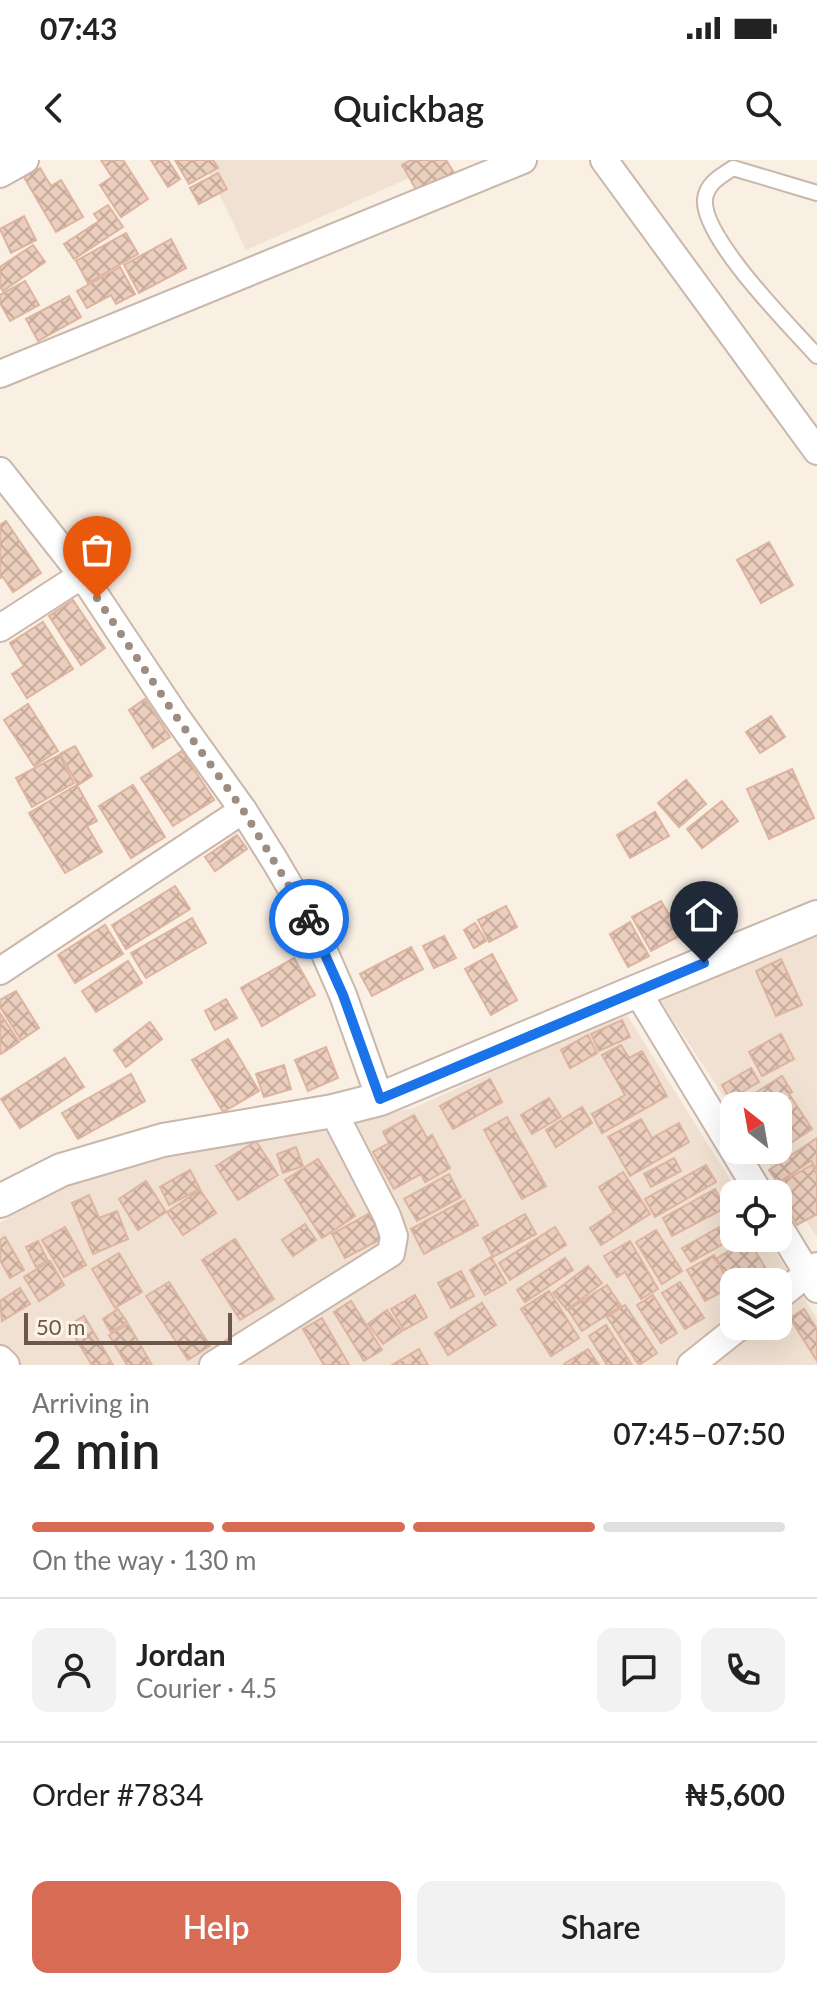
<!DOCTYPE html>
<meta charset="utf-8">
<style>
body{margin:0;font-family:Lato,sans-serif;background:#f2f2f2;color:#222;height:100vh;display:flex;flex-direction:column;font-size:30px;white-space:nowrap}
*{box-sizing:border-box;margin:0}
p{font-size:26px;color:#767676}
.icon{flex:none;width:44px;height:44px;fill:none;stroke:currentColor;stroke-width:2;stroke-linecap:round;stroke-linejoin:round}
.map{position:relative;height:1205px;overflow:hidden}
.details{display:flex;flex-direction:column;background:#fff;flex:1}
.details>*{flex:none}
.needle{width:52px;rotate:329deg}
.fabs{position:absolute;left:720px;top:932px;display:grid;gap:16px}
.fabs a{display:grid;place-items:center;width:72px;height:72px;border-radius:16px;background:#fff;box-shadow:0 8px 32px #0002;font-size:40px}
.scale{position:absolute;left:24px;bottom:20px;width:208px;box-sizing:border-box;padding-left:8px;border:4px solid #6e564c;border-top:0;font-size:22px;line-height:28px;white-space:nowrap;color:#6e564c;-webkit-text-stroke:6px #fdf4e8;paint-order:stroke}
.pin{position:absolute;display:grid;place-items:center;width:68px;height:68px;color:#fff;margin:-82px -34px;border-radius:50% 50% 50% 0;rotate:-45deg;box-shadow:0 0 8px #0007}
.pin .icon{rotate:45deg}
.courier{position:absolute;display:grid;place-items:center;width:80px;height:80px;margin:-40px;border:6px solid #1a73e8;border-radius:50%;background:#fff;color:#222;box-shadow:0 2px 10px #0007}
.headline em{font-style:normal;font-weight:600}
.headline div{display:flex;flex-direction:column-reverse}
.headline{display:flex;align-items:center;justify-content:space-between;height:136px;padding:0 32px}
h1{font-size:52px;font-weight:600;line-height:60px}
.bar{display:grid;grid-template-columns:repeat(4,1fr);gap:12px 8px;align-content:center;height:96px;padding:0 32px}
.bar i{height:10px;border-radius:6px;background:#e0e0e0}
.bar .selected{background:#d76b53}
.bar p{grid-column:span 4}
.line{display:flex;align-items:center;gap:20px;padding:0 32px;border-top:2px solid #e0e0e0}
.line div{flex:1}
.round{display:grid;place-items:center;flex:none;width:84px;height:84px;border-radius:16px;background:#f2f2f2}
.primary-button{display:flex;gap:16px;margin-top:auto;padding:16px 32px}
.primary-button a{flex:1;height:92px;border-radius:16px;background:#d76b53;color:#fff;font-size:32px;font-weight:600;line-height:92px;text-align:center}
.primary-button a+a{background:#f2f2f2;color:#222}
.status{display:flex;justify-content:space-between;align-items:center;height:56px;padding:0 40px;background:#fff;direction:ltr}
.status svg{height:22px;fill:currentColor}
header{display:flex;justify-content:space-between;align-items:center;height:104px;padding:0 32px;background:#fff;font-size:36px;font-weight:600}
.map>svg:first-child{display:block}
.residential{fill:#f0e1d2;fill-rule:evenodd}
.building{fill:url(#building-cross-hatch);stroke:#ddb49f;stroke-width:2}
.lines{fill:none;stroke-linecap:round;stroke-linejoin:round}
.service-casing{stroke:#c9b7ab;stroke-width:18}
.minor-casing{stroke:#c9b7ab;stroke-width:30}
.tertiary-casing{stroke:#c9b7ab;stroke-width:36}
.service{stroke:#fff;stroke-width:14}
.minor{stroke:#fff;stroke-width:26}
.tertiary{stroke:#fff;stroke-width:32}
.done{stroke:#9f8c81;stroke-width:8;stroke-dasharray:0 14.4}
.route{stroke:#1a73e8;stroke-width:10}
</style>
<div class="status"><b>07:43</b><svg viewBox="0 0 49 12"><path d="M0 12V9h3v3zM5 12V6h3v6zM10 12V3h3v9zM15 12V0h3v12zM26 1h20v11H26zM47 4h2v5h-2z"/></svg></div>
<header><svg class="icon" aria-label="back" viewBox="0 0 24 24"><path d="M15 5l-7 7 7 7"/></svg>Quickbag<svg class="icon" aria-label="search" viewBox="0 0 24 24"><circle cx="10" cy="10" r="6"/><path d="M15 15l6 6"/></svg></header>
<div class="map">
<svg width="817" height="1205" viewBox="0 0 817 1205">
<defs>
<pattern id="building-cross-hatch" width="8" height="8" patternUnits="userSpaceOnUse" patternTransform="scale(2)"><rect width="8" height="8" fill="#eccebd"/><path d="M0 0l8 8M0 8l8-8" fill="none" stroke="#c3aa9c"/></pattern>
</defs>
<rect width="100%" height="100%" fill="#f9efe3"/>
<!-- residential -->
<g class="residential">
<path d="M203,0h247l-204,90z"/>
<path d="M817,776v301l-58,-87h19v-44h-44v6l-76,-115z"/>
<path d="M625,852l114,182h-5v44h33l50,81v46h-817v-142l85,-54 329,-61zM734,1122h44v44h-44z"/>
</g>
<!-- building -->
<g class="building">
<path d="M101,0h22l25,39 -27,18 -21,-32 12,-8z"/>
<path d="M151,0h17l12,19 -12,8z"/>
<path d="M175,0h38l5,8 -29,16z"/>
<path d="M411,0h35l8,13 -36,20 -16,-28z"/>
<path d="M40,8l11,18 10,-6 22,37 -27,15 -32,-55z"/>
<path d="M218,13l9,16 -28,15 -9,-16z"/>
<path d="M108,45l15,22 -49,32 -10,-15 35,-23 -5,-7z"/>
<path d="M24,56l12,24 -25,13 -11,-24z"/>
<path d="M126,73l12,21 -50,29 -12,-22z"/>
<path d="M171,79l15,29 -47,25 -15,-28z"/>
<path d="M33,85l12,17 -42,29 -3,-4v-20z"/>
<path d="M120,107l15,27 -19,10 -5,-9 -24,13 -10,-17z"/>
<path d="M25,121l14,24 -29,16 -10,-18v-8z"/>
<path d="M69,136l12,21 -43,24 -12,-22z"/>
<path d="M6,361l35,52 -28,19 -10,-15 -3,1v-53z"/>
<path d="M769,382l24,43 -32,18 -24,-43z"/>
<path d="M73,440l32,48 -24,17 -32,-49z"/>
<path d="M43,462l30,47 -46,29 -15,-24 12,-8 -14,-23z"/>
<path d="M145,539l25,38 -17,11 -24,-38z"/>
<path d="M28,544l30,47 -24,15 -30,-46z"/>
<path d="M771,556l14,21 -25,16 -14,-21z"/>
<path d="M75,586l17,30 -14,9 -18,-31z"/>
<path d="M182,591l32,49 -41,26 -32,-48z"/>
<path d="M59,595l15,28 -42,24 -16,-29z"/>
<path d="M792,609l22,49 -45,21 -22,-50z"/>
<path d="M686,620l20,24 -27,23 -21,-24z"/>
<path d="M77,625l20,36 -10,5 15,26 -37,21 -36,-60z"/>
<path d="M133,625l32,52 -34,21 -32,-52z"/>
<path d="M722,641l16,20 -36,27 -15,-19z"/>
<path d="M655,652l14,24 -39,22 -13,-23z"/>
<path d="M237,675l10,14 -32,22 -10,-14z"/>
<path d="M175,726l15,23 -64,40 -14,-24z"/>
<path d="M708,730l15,25 -38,23 -15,-25z"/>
<path d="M661,741l20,34 -30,16 -19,-34z"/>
<path d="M506,746l11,21 -28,15 -11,-22z"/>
<path d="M192,758l14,25 -60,35 -15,-25z"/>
<path d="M630,762l19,34 -21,11 -18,-33z"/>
<path d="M475,763l11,18 -12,7 -10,-18z"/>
<path d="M105,765l18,29 -48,29 -17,-28z"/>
<path d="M444,776l12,22 -22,10 -11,-22z"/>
<path d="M411,787l12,22 -51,27 -12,-22z"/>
<path d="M492,794l25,46 -26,15 -26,-46z"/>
<path d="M294,798l21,37 -53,31 -21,-38z"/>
<path d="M781,799l21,46 -26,11 -20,-45z"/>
<path d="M128,801l14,22 -46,29 -14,-21z"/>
<path d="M16,831l23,37 -18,12 -21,-33v-7z"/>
<path d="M226,839l11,19 -22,12 -10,-19z"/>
<path d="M0,853l19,29 -18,12 -1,-1z"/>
<path d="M622,860l8,17 -31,14 -8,-17z"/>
<path d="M150,862l12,17 -36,28 -12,-17z"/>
<path d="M781,874l13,25 -32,17 -13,-24z"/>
<path d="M588,875l9,18 -27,15 -9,-18z"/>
<path d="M228,879l31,52 -36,21 -31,-52z"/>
<path d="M621,885l8,13 13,-7 25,45 -65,37 -10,-19 33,-19 -23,-40z"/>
<path d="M326,887l12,31 -30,13 -13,-31z"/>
<path d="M65,898l19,29 -64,41 -19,-29z"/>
<path d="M284,905l7,24 -27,8 -8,-23z"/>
<path d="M751,908l8,14 -29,17 -8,-14z"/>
<path d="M131,914l14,27 -67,38 -16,-26z"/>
<path d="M782,916l10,16 -3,2 23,35 -46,30 -6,-9h18v-44h-43z"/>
<path d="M490,919l12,23 -49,27 -13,-23z"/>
<path d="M549,938l12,19 -29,17 -11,-19z"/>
<path d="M582,947l10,16 -36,24 -10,-17z"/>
<path d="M414,955l13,23 5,-3 18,33 -25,14 -4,-8 -27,15 -21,-37 16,-9 -6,-11z"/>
<path d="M507,957l39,69 -24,13 -38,-69z"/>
<path d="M641,959l11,19 27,-15 10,19 -59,34 -22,-39z"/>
<path d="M817,978v32l-6,-9 -33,22 -9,-13z"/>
<path d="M256,981l22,34 -40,25 -22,-34z"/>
<path d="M296,987l7,19 -20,7 -6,-19z"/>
<path d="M674,998l7,13 -30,16 -7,-13z"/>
<path d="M318,999l37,57 -33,22 -37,-58z"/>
<path d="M706,1005l10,17 -61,35 -10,-18z"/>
<path d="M812,1005l5,10v39l-20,11 -22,-39z"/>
<path d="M190,1010l10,19 -31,16 -9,-18z"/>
<path d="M623,1012l27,42 -49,31 -11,-17 24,-16 -15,-25z"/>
<path d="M449,1014l12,23 -44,24 -13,-22z"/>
<path d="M146,1021l20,31 -28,18 -19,-31z"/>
<path d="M715,1029l10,19 -53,28 -9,-18z"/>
<path d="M200,1030l16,23 -33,22 -16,-23z"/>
<path d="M89,1035l10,23 18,-7 11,28 -35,15 -21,-51z"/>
<path d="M464,1040l14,25 -54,29 -13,-25z"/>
<path d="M370,1053l13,25 -38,20 -13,-24z"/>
<path d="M525,1054l11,20 -43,23 -10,-19z"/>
<path d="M734,1059v19l-43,24 -9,-14z"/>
<path d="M305,1064l11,16 -23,16 -11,-16z"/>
<path d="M65,1067l21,38 -22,12 -22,-37z"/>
<path d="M555,1067l11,18 -56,35 -11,-17z"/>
<path d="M656,1070l26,41 -20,13 -26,-42z"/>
<path d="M5,1077l19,33 -14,8 -10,-18v-20z"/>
<path d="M235,1079l39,60 -34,21 -38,-60z"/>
<path d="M748,1079l23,38 -9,5h-28v7l-18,-30z"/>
<path d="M38,1081l10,20 -12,6 -10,-20z"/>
<path d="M630,1081l28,48 -17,10 -16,-27 -8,5 -13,-21z"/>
<path d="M119,1093l23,39 -27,16 -23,-39z"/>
<path d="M714,1095l17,32 -26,14 -18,-31z"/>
<path d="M491,1097l15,26 -21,12 -15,-25z"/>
<path d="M565,1098l8,12 -48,32 -8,-12z"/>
<path d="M50,1101l14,24 -25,16 -15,-24z"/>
<path d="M588,1106l14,17 -35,27 -14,-17z"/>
<path d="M461,1111l13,25 -23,12 -13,-25z"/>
<path d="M169,1122l41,64 -22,14 -42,-64z"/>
<path d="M680,1122l24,36 -19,11 -23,-36z"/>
<path d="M607,1125l14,21 -39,25 -14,-21z"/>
<path d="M20,1128l10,16 -28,17 -2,-20z"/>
<path d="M549,1131l30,47 -28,18 -30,-47z"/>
<path d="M415,1135l12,22 -23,13 -13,-21z"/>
<path d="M653,1135l24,38 -16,10 -24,-38z"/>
<path d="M351,1141l31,49 -18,11 -30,-49z"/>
<path d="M482,1143l14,22 -48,30 -13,-22z"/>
<path d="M625,1145l32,48 -18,12 -32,-48z"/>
<path d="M118,1149l9,13 -16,10 -8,-13z"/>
<path d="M804,1149l13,20v32l-27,-43z"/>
<path d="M387,1150l15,21 -19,13 -15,-20z"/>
<path d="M84,1156l29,49h-21l-24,-39z"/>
<path d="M322,1158l27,47h-25l-21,-36z"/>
<path d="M128,1164l24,41h-25l-18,-30z"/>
<path d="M606,1165l26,40h-25l-18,-29z"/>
<path d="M419,1189l9,16h-36z"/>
<path d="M588,1189l11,16h-35v-1z"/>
</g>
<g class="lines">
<!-- service casing -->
<g class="service-casing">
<path id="service" d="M817,33l-84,-25c-12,8 -26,15 -28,31 -4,38 86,128 112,157"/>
</g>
<!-- minor casing -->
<g class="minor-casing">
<g id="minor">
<path d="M604,0l213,291"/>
<path d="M0,14l25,-14"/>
<path d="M0,214l523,-214"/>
<path d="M0,311l82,104 93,140 68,95 32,51 37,63 31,71 37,104"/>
<path d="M0,468l82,-53"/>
<path d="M0,811l243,-161"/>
<path d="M637,831l123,203"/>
<path d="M778,1065l39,64"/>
<path d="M778,1137l39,-31"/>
<path d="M0,1199l6,6"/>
<path d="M213,1205l178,-112 3,-17 -7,-20 -54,-105"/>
<path d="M691,1205l49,-39"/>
</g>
</g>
<!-- tertiary casing -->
<g class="tertiary-casing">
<path id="tertiary" d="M0,1041l61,-31 102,-30 170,-29 47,-12 257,-108 180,-74"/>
</g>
<!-- service -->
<use href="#service" class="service"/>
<!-- minor -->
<use href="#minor" class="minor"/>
<!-- tertiary -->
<use href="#tertiary" class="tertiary"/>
</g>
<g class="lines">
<!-- done -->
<path class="done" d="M97,438l78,117 68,95 66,109"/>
<!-- route -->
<path class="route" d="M309,759l34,76 37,104 324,-136"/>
</g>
</svg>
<div class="fabs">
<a><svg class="needle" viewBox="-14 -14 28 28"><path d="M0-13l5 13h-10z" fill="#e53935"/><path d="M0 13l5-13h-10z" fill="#767676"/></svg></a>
<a><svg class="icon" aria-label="locate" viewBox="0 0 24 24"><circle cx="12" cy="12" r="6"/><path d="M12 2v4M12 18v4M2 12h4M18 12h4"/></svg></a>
<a><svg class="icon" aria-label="layers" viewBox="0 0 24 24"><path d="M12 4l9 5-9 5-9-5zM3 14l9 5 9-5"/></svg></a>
</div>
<div class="scale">50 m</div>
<div class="pin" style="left:97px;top:438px;background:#ea580c"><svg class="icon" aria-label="bag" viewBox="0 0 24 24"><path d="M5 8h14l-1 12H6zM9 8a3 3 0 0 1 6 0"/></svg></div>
<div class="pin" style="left:704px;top:803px;background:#1f2937"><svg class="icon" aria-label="home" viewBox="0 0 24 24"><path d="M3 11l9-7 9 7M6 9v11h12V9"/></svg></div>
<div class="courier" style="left:309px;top:759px"><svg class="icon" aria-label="bike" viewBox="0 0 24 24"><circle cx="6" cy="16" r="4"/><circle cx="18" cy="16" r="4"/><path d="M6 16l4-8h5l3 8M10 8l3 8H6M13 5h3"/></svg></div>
</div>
<section class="details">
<div class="headline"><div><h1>2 min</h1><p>Arriving in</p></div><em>07:45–07:50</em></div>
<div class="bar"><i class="selected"></i><i class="selected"></i><i class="selected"></i><i></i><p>On the way · 130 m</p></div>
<div class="line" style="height:144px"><a class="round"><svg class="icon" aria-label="person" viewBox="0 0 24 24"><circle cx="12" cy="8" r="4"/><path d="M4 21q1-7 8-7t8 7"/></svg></a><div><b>Jordan</b><p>Courier · 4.5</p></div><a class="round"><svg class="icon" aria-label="chat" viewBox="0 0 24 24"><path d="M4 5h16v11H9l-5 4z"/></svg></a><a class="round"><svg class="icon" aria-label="phone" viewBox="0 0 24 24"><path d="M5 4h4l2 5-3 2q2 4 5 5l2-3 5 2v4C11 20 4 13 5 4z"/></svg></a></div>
<div class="line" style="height:104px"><div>Order #7834</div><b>₦5,600</b></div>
<div class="primary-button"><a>Help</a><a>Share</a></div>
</section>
